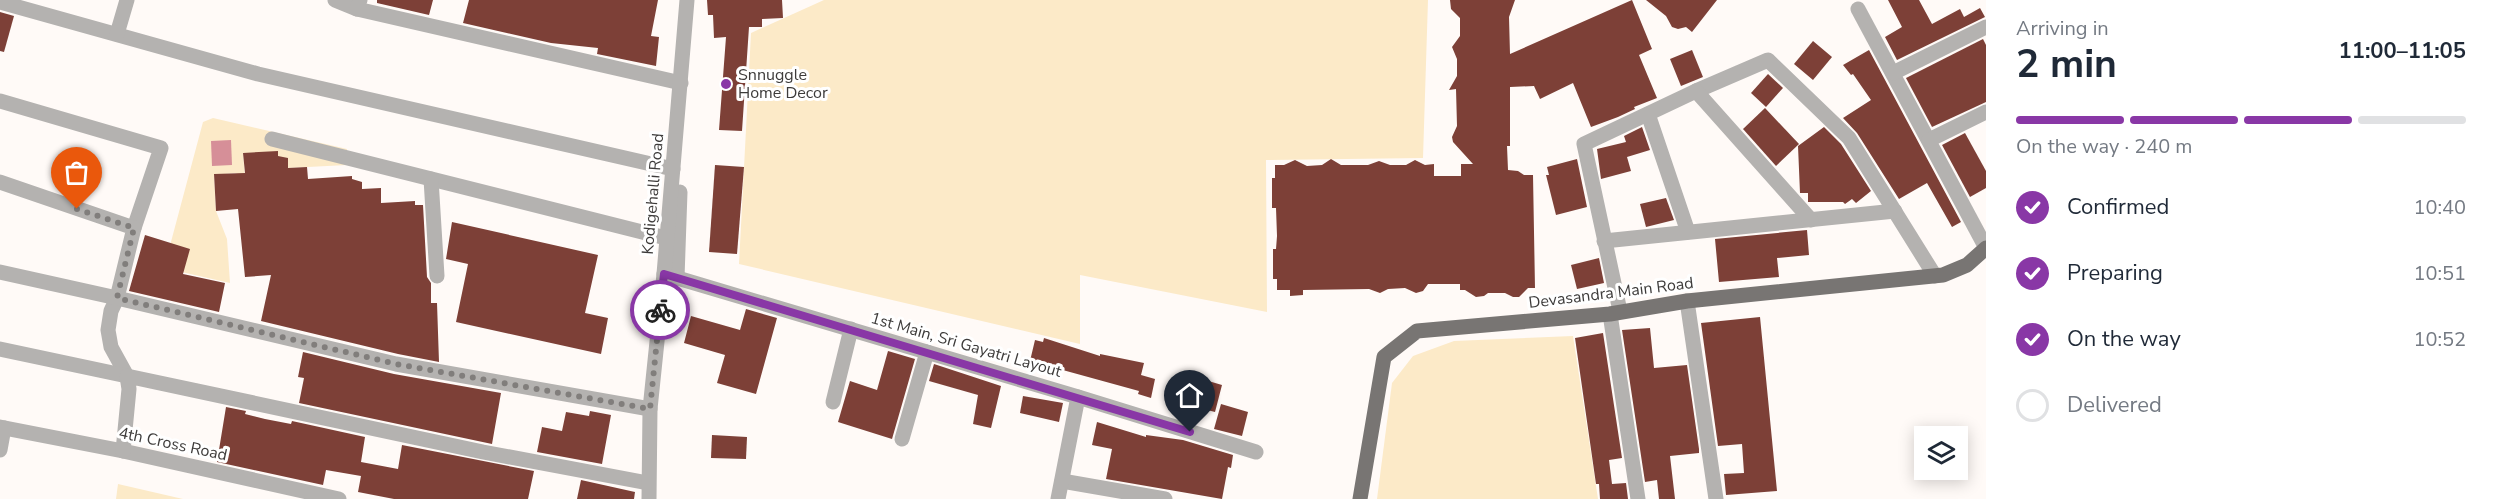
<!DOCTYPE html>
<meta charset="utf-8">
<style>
body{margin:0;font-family:"Nunito Sans",sans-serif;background:#f6f6f7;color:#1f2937;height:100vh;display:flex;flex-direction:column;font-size:22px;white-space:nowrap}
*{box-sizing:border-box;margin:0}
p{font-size:20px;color:#747a83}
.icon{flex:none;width:33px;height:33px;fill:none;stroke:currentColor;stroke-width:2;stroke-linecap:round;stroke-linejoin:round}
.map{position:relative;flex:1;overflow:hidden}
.sheet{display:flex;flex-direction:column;background:#fff;width:510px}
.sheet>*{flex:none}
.controls{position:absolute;left:1914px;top:426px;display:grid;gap:12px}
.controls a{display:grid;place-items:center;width:54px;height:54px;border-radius:0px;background:#fff;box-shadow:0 3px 15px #0003;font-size:30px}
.pin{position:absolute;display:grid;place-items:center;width:51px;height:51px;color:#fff;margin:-62px -26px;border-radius:50% 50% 50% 0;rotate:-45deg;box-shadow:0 0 6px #0007}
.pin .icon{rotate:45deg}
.courier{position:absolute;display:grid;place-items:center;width:60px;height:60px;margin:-30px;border:4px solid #8937a6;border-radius:50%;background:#fff;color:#222;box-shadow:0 2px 8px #0007}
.headline em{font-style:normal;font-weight:700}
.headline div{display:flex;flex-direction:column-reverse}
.headline{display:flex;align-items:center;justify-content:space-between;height:102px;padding:0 30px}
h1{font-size:39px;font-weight:700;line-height:45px}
.bar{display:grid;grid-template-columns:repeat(4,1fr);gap:9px 6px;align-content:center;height:72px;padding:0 30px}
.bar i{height:8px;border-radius:4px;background:#e0e1e3}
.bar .active{background:#8937a6}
.bar p{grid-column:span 4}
ol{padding:0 30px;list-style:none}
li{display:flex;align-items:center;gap:18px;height:66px}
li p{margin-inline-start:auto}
li .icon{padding:6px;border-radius:50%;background:#8937a6;color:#fff;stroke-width:4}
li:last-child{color:#747a83}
li i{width:33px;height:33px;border:3px solid #e0e1e3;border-radius:50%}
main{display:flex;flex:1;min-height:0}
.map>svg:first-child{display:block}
.green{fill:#fceac8}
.water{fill:#d68f98}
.building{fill:#7d4037}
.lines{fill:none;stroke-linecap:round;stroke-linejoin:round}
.minor{stroke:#b4b2b0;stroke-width:15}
.major{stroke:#787573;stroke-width:15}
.done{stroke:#817e7c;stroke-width:6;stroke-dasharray:0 10.8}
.route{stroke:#8937a6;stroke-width:8}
.poi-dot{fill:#8937a6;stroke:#fff;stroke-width:2}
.labels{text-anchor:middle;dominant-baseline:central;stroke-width:6;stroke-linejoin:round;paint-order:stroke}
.poi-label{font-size:16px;fill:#3d3b3a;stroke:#fff;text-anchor:start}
.street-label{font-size:16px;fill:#3d3b3a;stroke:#fff}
</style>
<main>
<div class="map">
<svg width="1986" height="499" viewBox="0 0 1986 499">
<rect width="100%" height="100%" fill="#fffaf7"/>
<!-- green -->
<g class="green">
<path d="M824,0h604l-5,158 -157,2 1,152 -187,-37v69l-341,-80 12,-231z"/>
<path d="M213,118l134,31v16l-59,3v-9l-45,-6 2,23 -10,-3 -21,2 2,36 11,28 3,44 -66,-15 39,-146z"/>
<path d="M1573,336l25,163h-221l15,-116 21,-27 41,-15z"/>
<path d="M118,484l65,15h-67z"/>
</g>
<!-- water -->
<path class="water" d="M231,140l1,25 -20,1 -1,-25z"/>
<!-- building -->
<g class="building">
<path d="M377,0h56l-4,15 -52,-12z"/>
<path d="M469,0h189l-7,36 8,1 -3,29 -59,-12 1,-6 -47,-5 -88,-20z"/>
<path d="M707,0h75l1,18 -21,1v8h-13l-7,104 -23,-1 7,-93 -12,1 -1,-23h-5z"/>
<path d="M1450,0h65l-6,17 1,37 122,-54 20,49 -13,6 18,43 -23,9 1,2 -17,8 -27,10 -18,-44 -33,16 -6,-13 -24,1v59h-3l1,24 10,1 6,4h9l2,113h-7l-9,9h-6l-8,-4h-17l-4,3 -8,1 -11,-7h-5v-6h-32l-5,7 -7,2 -11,-5 -17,1 -8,4 -11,-4 -66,1v5l-13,1v-6h-13v-11h-4v-30h3l1,-13 -1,-28h-4v-30h3v-13h9l11,-5 12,6 15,-1 9,-6 10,6h27l11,-4 11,4h16l9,-5 10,5 9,-1v12h27v-12h12l-20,-22 -1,-5 5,-11 -1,-37 -7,1 8,-14v-17l-5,-12 8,-11v-18l-9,-9z"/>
<path d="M1646,0h71l-25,32 -6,-5 -8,2 -6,-2 -6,-11z"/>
<path d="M1888,0h31l13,24 28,-15 4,8 16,-9 5,9 -88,43 -12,-23 17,-10z"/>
<path d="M0,12l14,4 -10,36 -4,-1z"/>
<path d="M1983,39l3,6v57l-54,25 -26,-49z"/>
<path d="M1813,41l19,16 -19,23 -19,-16z"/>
<path d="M1692,50l11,27 -22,9 -11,-27z"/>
<path d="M1869,50l92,172 -9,5 -25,-44 -28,16 -42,-66 -14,-15 28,-18 -18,-26 -2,1 -8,-10z"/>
<path d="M1768,74l15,14 -17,19 -15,-14z"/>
<path d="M1765,108l34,36 -23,22 -33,-37z"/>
<path d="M1642,127l8,23 -23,7 4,14 -30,8 -4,-30 29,-7 -2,-6z"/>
<path d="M1824,127l17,17 30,47 -15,12 -4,-4 -7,5 -2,-2h-35v-9h-8l-2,-47z"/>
<path d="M1965,133l21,38v17l-16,9 -28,-52z"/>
<path d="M278,151v5l10,2v10l19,-1 1,12 44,-3v3l10,3v7l19,-1v15l34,-2v4h8l4,72 4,6v20h6l2,59 -41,-8 -137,-33 10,-46 -26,2 -7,-68 -22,2 -2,-37 31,-1 -2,-20z"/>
<path d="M1577,159l10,48 -31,8 -10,-40h3l-2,-8z"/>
<path d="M715,165l29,2 -7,87 -28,-2z"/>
<path d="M1666,198l8,22 -28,7 -6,-23z"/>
<path d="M452,222l146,33 -13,58 23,5 -7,36 -145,-32 12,-58 -22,-5z"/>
<path d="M1807,230l2,25 -32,3 2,19 -60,5 -4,-43z"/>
<path d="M145,235l45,14 -7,25 42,9 -6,29 -90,-21z"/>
<path d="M1599,258l5,25 -27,6 -6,-24z"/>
<path d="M746,309l31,9 -21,76 -39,-11 8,-28 -41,-12 7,-27 49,14z"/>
<path d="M1760,317l17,174 -51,4 -2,-21 20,-1 -2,-29 -24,2 -17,-123z"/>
<path d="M1650,328l4,40 33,-3 12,84v4l-29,3 5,43h-16l-2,-19 -12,2 -23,-152z"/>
<path d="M1603,333l19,125 -13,2 3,24 14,-1 2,16h-28l-1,-15h-3l-21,-146z"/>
<path d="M1044,338l56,18v-2l44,9 -3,12 14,4 -4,19 -13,-4 1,-3 -109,-30 5,-21 8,2z"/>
<path d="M888,351l27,8 -23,80 -54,-17 12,-41 27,9z"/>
<path d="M303,352l91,22 107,19 -9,51 -193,-41 5,-25 -6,-1z"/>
<path d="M934,364l67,22 -10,42 -18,-4 5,-29 -49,-14z"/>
<path d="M1188,375l34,10 -7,27 -27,-7 4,-12 -8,-3z"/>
<path d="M1023,396l40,7 -4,19 -39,-9z"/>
<path d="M1221,404l27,8 -6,24 -28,-7z"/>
<path d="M226,407l20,4 -1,3 20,5 26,5 1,-3 73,16 -4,25 37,7 4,-24 132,26 -6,28h-134l-36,-7 3,-16 -35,-6 -3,15 -106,-23z"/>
<path d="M590,411l21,4 -9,49 -65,-12 5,-25 20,4 4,-19 23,4z"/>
<path d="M1097,422l49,15v-2l37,5 50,15 -2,13 -3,-1 -6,32 -116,-20 6,-30 -20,-4z"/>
<path d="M712,435l35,2 -1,22 -35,-1z"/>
<path d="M581,480l54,12 -1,7h-57z"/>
</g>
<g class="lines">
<!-- minor -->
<g class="minor">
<path d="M335,0l22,9"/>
<path d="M360,0l-3,9 324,74"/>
<path d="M0,2l258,72 415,95"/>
<path d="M1858,9l128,239"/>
<path d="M117,34l10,-34"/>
<path d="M1893,73l93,-46"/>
<path d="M1696,91l72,-31 81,78 86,138"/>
<path d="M0,101l161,47 -27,80"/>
<path d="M1648,114l40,118"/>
<path d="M272,139l394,99"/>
<path d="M1929,140l57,-28"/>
<path d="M431,179l6,97"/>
<path d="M0,182l134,46 -17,70 -6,13 -3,19 3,17 16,29"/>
<path d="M1604,241l291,-30"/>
<path d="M0,272l117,26 279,66 254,45"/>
<path d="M664,274l414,123 178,55"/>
<path d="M677,278l3,-86"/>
<path d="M1687,301l29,198"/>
<path d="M1620,311l-36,-167 112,-53 115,129"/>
<path d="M1610,314l28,185"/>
<path d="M0,349l127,27"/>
<path d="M833,402l18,-73"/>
<path d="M0,427l123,24 216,48"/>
<path d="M902,439l25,-87"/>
<path d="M0,450l4,-22"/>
<path d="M123,451l6,-62 -2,-13 356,76 165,31"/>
<path d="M1062,481l103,18"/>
<path d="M649,499l1,-90 14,-135 23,-274"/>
<path d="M1058,499l20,-102"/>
</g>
<!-- major -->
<path class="major" d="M1360,499l24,-142 33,-26 193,-17 77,-13 256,-26 24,-10 19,-17"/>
</g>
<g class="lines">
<!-- done -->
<path class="done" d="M77,209l57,19 -17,70 279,66 254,45 10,-99"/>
<!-- route -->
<path class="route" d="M660,310l4,-36 526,158"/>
</g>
<!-- markers -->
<circle class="poi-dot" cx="726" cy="84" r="6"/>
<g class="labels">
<!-- poi labels -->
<g class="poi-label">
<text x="738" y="75">Snnuggle<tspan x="738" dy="18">Home Decor</tspan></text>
</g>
<!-- street labels -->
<g class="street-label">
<text transform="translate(653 194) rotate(-85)">Kodigehalli Road</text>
<text transform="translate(1611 293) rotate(-7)">Devasandra Main Road</text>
<text transform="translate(966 345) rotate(16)">1st Main, Sri Gayatri Layout</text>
<text transform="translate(173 444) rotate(12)">4th Cross Road</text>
</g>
</g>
</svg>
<div class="controls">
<a><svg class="icon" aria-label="layers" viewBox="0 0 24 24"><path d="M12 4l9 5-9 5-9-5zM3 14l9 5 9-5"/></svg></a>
</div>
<div class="pin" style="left:77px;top:209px;background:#ea580c"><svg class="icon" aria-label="bag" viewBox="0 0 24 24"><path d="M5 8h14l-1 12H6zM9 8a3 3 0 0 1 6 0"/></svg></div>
<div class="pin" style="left:1190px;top:432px;background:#1f2937"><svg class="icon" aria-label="home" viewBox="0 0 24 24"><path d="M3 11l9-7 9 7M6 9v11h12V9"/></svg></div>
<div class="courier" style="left:660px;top:310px"><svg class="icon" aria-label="bike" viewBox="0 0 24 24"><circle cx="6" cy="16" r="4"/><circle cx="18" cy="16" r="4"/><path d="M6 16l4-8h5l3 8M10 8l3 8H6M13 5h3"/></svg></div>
</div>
<section class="sheet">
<div class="headline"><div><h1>2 min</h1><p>Arriving in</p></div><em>11:00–11:05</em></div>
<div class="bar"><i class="active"></i><i class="active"></i><i class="active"></i><i></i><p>On the way · 240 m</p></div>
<ol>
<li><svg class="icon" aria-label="check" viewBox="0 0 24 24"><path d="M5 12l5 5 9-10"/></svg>Confirmed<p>10:40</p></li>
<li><svg class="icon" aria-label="check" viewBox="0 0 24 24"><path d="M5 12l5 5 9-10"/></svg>Preparing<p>10:51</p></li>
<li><svg class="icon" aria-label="check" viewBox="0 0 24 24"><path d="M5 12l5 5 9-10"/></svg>On the way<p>10:52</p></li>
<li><i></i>Delivered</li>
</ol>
</section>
</main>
